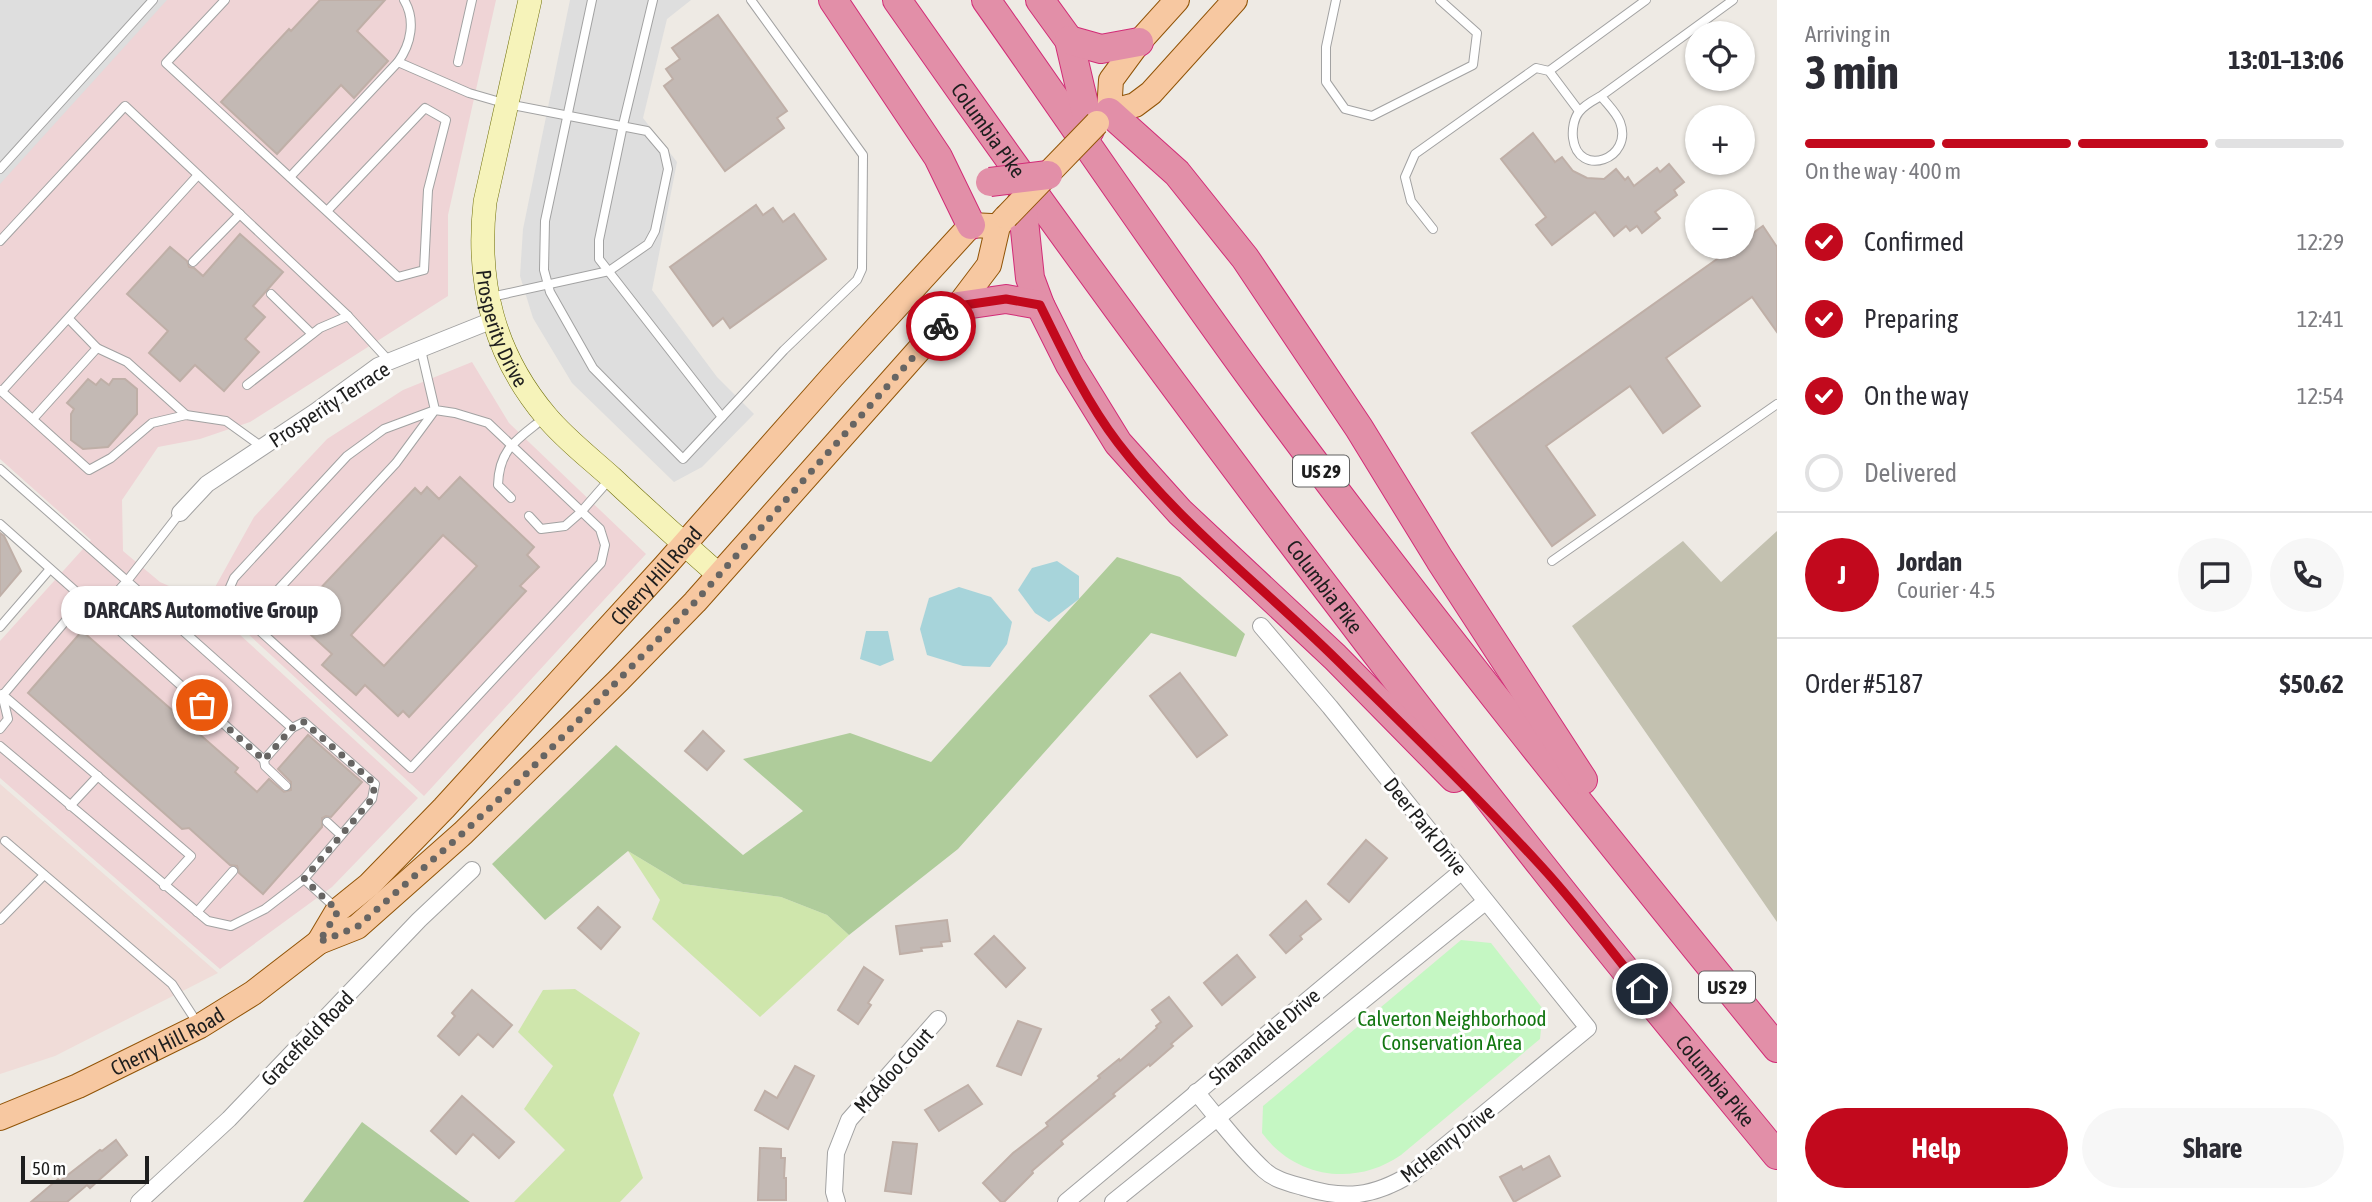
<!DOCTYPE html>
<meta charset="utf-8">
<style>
body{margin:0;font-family:"Asap Condensed",sans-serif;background:#f7f7f7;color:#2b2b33;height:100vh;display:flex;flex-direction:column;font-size:26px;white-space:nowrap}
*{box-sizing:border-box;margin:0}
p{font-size:23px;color:#7c7c81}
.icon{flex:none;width:38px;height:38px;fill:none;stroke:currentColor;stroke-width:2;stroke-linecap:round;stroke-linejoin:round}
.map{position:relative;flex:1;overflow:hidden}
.side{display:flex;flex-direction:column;background:#fff;width:595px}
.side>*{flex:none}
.controls{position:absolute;left:1685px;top:21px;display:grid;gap:14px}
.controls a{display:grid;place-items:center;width:70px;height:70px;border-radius:50%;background:#fff;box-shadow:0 2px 5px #0004;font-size:35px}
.scale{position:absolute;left:21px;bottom:18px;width:128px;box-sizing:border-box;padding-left:7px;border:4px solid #1e1e1e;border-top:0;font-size:19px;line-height:24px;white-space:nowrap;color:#1e1e1e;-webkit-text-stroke:5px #fff;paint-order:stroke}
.pin{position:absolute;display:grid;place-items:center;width:60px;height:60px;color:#fff;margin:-30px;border:4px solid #fff;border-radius:50%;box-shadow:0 2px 7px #0007}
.courier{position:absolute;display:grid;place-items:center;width:70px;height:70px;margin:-35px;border:5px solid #c2091d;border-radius:50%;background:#fff;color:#222;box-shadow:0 2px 9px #0007}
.bubble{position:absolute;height:49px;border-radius:24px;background:#fff;box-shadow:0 2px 5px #0004;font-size:23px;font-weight:700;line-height:49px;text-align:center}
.head em{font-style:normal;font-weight:700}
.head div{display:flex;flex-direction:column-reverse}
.head{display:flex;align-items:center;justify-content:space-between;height:119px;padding:0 28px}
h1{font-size:46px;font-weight:700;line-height:52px}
.bar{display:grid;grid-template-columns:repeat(4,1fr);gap:10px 7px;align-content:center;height:84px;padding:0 28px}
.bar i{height:9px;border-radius:5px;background:#e1e1e2}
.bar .current{background:#c2091d}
.bar p{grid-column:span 4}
.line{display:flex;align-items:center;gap:18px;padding:0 28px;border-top:2px solid #e1e1e2}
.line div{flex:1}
.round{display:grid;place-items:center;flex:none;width:74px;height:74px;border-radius:37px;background:#f7f7f7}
ol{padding:0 28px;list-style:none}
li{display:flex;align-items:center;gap:21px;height:77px}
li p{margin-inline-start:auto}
li .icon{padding:7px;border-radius:50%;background:#c2091d;color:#fff;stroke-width:4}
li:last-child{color:#7c7c81}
li i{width:38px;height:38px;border:4px solid #e1e1e2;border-radius:50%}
.button{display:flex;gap:14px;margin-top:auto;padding:14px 28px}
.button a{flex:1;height:80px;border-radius:42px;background:#c2091d;color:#fff;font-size:28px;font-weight:700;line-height:80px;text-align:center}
.button a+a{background:#f7f7f7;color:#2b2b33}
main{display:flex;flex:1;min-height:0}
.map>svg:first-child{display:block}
.commercial{fill:#efd4d6}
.military{fill:#f0dcd8}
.construction{fill:#c3c1b0}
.grass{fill:#cfe6ac}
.forest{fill:#afcc9b}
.park{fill:#c5f7c3}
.parking{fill:#dedede}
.water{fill:#a7d4da}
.building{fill:#c3b9b4;stroke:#bfafa7;stroke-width:2;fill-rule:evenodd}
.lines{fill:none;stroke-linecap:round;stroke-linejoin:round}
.lane-casing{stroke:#a2a2a2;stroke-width:10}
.street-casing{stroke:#a2a2a2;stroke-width:18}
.secondary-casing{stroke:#70700a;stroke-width:24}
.primary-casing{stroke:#915407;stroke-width:26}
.highway-casing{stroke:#d22c77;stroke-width:30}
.lane{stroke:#fff;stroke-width:8}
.street{stroke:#fff;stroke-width:16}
.secondary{stroke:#f6f3ba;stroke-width:23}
.primary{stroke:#f7c8a1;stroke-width:24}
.highway{stroke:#e28fa8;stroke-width:28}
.primary-bridge-casing{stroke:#915407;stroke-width:26;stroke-linecap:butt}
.highway-bridge-casing{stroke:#d22c77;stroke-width:30;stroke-linecap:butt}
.primary-bridge{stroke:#f7c8a1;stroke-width:24}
.highway-bridge{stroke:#e28fa8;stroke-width:28}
.done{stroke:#676563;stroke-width:7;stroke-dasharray:0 12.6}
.route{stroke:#c2091d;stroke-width:9}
.labels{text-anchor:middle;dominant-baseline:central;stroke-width:6;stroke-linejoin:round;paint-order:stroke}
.shield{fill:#fff;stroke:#626262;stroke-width:2}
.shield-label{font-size:19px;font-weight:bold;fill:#1e1e1e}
.street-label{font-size:21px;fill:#1e1e1e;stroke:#fff}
.park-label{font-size:21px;fill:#137711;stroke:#fff}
</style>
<main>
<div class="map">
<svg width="1777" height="1202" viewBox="0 0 1777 1202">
<rect width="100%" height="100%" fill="#eeeae4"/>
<!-- commercial -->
<g class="commercial">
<path d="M0,0h496l-48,215v81l-198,126 -50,17 -42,8 -36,53 1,51 37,31 43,19 215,197 -86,89 -112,82 -220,-191v-137l91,-101 -91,-81z"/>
<path d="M472,362l37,61 137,131 -222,242 -215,-198 45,-81 73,-78 76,-49z"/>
</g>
<!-- military -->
<path class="military" d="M0,784l218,189 -163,83 -55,18z"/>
<!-- construction -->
<path class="construction" d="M1777,531v391l-205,-296 111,-85 38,41z"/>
<!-- grass -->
<g class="grass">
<path d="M628,851l55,33 98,13 46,18 22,20 -89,82 -108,-98 8,-19z"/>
<path d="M575,989l65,44 -27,62 30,83 -23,24h-106l51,-52 -41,-41 29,-43 -35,-34 25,-42z"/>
</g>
<!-- forest -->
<g class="forest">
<path d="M1117,557l63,20 65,57 -9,23 -85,-24 -193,216 -109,86 -22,-20 -46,-18 -98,-13 -55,-33 -83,69 -53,-56 124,-119 127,110 60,-44 -60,-52 107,-26 81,29z"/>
<path d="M362,1122l108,80h-167z"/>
</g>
<!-- park -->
<path class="park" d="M1461,940l30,3 52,66 -3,30 -139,116c-46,32 -106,23 -139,-22l1,-27z"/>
<!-- parking -->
<g class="parking">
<path d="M0,0h167l-167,184z"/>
<path d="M570,0h121l-24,19 -24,99 34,44 -25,128 65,87 37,37 -52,53 -28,15 -102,-99 -39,-65 -13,-42 3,-47z"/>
</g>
<!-- water -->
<g class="water">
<path d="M1057,561l22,15v23l-30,23 -14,-9 -17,-23 14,-22z"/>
<path d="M959,587l32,10 21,25 -5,22 -17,23 -27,-1 -36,-11 -7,-26 9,-31z"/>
<path d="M866,631h22l6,29 -14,6 -20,-7z"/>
</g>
<!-- building -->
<g class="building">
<path d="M320,0h65l-28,31 31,30 -34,37 -13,-13 -64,69 -56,-52 68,-73 2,2z"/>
<path d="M718,15l69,96 -10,7 7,10 -59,43 -61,-85 9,-7 -7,-10 14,-10 -8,-11z"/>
<path d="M1533,133l22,29 7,-5 11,14 14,7 17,1 12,-10 9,11 3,-3 6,9 23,-18 3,4 9,-8 15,18 -10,8 3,5 -22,17 5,6 -18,15 -5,-7 -7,5 -4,-5 -12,10 -19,-24 -43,33 -16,-20 10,-8 -45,-58z"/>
<path d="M756,205l7,10 10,-7 10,14 11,-8 32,45 -96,69 -7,-10 -10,8 -43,-59z"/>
<path d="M1763,226l14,21v85l-25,-35 -86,61 34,48 -37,27 -33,-47 -84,60 49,69 -43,31 -80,-113 262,-186h9v-7z"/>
<path d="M240,234l43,38 -30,34 12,11 -20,22 14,13 -35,39 -29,-26 -15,16 -31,-28 19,-22 -41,-37 43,-47 17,14 2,6 5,1 9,8z"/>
<path d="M88,379l8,6 5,-6 8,6 4,-6h12l12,10v25l-29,33 -25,2 -12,-9v-26l3,-5 -7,-6z"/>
<path d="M460,477l74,70 -7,8 12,12 -19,19 6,5 -117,126 -6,-6 -5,5 -33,-31 -9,10 -34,-30 10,-11 -32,-29 5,-6 -7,-7 117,-124 6,6 6,-7 12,12zM443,535l34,31 -93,100 -33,-31z"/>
<path d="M0,533l4,3 17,35 -21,25z"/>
<path d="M82,631l156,137 -3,4 22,20 12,-13 15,13 7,-2v-8l-13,-13 30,-34 54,47 -31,35 -5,-1 -4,2v9l-59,67 -24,-21 -2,-7 -7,-1 -41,-37 -7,1 -154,-136z"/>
<path d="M1180,673l47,62 -30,22 -47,-61z"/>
<path d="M703,731l21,20 -17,19 -22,-19z"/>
<path d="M1366,840l21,18 -38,44 -21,-18z"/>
<path d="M1306,901l15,18 -21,17 2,3 -16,14 -16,-18z"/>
<path d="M598,907l22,20 -19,22 -23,-21z"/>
<path d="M947,920l3,21 -9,1 1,4 -21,2 1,3 -22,3 -4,-28z"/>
<path d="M994,936l31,32 -19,19 -31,-33z"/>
<path d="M1237,955l18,22 -33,28 -18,-22z"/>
<path d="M864,967l19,13 -15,23 3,2 -13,19 -20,-14z"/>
<path d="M472,990l40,35 -19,22 -15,-13 -19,21 -21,-19 17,-20 -3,-3z"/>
<path d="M1169,997l23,29 -21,18 2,2 -23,20 -1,-2 -36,30 2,2 -54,45 2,3 -31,27 1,2 -29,29h-3l-18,-19 30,-30 35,-27 -2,-3 54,-45 -2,-2 21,-17 1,2 37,-33 -1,-2 5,-4 -9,-12z"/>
<path d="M1018,1021l23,8 -20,46 -24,-9z"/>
<path d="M795,1066l19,10 -26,53 -33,-19 10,-19 12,7z"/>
<path d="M968,1085l14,19 -43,27 -14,-21z"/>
<path d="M462,1096l52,46 -15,16 -26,-24 -17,20 -25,-23z"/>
<path d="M116,1140l11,15 -37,33 -3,-3 -20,17h-36l27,-23 2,2 40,-31 2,1z"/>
<path d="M893,1142l24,2 -6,50 -26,-3z"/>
<path d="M760,1148l21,1v9h4l-1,20h2v22h-28z"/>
<path d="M1549,1156l11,20 -46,26 -14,-25 21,-11 2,4z"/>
</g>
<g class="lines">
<!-- lane casing -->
<g class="lane-casing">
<g id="lane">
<path d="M225,0l-59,63 232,214 26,-7 4,-80 18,-70 -21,-12 -98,103"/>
<path d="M592,0l-47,221 -1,49 6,22 43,76 90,91 39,-42 -123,-158v-19l24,-115 30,-125"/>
<path d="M1336,0l-10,47v35l19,27 27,7 101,-51 4,-32 -37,-33"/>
<path d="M398,62c13,-18 18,-42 6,-62"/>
<path d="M458,62l14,-62"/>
<path d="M1549,71l97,-71"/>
<path d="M1601,96c6,8 15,16 19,26 14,37 -42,57 -47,16 -1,-9 1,-20 6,-26 5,-7 15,-12 22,-16l132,-96"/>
<path d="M0,169l153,-169"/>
<path d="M290,177l108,-115 71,31 38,11 140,27 17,20 4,18 -13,62 -7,13 -39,27 -118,26"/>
<path d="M1433,229l-22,-28 -6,-24 10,-23 121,-86 13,3 30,40"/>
<path d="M0,241l125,-135 223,210 42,46"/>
<path d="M193,262l47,-48"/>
<path d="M271,294l41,40"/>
<path d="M97,348l30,14 59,53"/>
<path d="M247,385l73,-57 28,-12"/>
<path d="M0,390l89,80 22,-12 41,-35 34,-8 40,6 36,26"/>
<path d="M2,391l196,-216"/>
<path d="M722,417l62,-67 73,-70 5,-11 1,-114 -112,-155"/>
<path d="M33,419l64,-71 -28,-29"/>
<path d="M0,469l127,112 -28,31 -99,-88"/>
<path d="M511,498l-13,-13c1,-37 20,-46 46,-67"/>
<path d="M180,513l-53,68 165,147 12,-6 71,62 -3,15 -68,80"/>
<path d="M529,516l12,13 24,-3 16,-14 28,-32"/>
<path d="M1552,561l225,-157"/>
<path d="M84,599l-81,96 188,161 -27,30"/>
<path d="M99,612l165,148 28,-32"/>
<path d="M249,621l147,-158 39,-53 20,3 33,10 112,106 5,16 -4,18 -190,205 -162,-147 -10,-10 -12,-17 7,-16 113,-122 37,-27 51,-19 -14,-60"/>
<path d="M0,627l50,-58"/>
<path d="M0,729l8,-10 -6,-25"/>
<path d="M0,746l208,175 23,5 34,-17 39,-30 32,29"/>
<path d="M264,760l1,6 21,20"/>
<path d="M70,806l28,-30"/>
<path d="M327,822l14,13"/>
<path d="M5,841l167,143 26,40"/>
<path d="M197,912l36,-41"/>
<path d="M0,920l44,-45"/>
</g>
</g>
<!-- street casing -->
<g class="street-casing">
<g id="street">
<path d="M180,513l27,-29 108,-72 63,-46 115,-46"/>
<path d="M1196,1092c22,26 43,55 68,78 11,10 25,13 39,17 42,13 70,10 108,-13l177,-146 -258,-321 -69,-81"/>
<path d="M139,1202l90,-83 190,-199 53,-50"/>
<path d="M837,1202l-3,-10 2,-39 13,-33 89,-101"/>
<path d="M1066,1202l396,-331"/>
<path d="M1113,1202l372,-300"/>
</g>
</g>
<!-- secondary casing -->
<g class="secondary-casing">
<g id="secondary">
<path id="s1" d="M530,0l-45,202c-9,80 8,151 61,214 19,23 44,42 66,62 35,33 71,65 107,97"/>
</g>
</g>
<!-- primary casing -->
<g class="primary-casing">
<g id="primary">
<path d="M1109,112l26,-7 16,-12 84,-93"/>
<path d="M1109,112l2,-32 28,-38 38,-42"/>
<path id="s2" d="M319,942l19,-32 31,-25 75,-77 221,-242 167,-189 139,-152 20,1"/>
<path id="s3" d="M0,1118l78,-32 122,-60 53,-33 66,-51 38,-15 106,-94 156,-153 76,-78 263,-296 31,-41 9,-39 8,-9"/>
</g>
</g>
<!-- highway casing -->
<g class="highway-casing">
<g id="highway">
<path d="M833,0l105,157 33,68"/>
<path id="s4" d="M897,0c206,295 422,584 645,866 77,98 156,193 235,289"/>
<path d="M986,0c94,133 185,269 281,399 163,221 337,436 510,649"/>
<path d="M1040,0l29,40 21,90"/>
<path d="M1069,40l32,9 38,-7"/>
<path d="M1109,112l68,61 68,85 114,170 81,132 143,220"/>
<path d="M1022,201l8,77 10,27 30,60 48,78 62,69 155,145 119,121"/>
<path d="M958,306l48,-7 34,6"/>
</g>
</g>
<!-- lane -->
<use href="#lane" class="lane"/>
<!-- street -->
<use href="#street" class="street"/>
<!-- secondary -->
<use href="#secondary" class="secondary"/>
<!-- primary -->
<use href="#primary" class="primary"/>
<!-- highway -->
<use href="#highway" class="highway"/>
<!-- primary-bridge casing -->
<g class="primary-bridge-casing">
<path id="primary-bridge" d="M1006,217l91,-94"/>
</g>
<!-- highway-bridge casing -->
<g class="highway-bridge-casing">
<path id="highway-bridge" d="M990,182l58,-7"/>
</g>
<!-- primary-bridge -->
<use href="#primary-bridge" class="primary-bridge"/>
<!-- highway-bridge -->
<use href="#highway-bridge" class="highway-bridge"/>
</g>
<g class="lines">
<!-- done -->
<path class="done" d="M202,705l62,55 28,-32 12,-6 71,62 -3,15 -68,80 34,32 -19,31 38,-15 106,-94 63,-59 169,-172 246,-276"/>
<!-- route -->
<path class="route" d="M941,326l17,-20 48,-7 34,6c23,47 46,96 78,138 62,81 146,145 218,216 69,68 140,136 205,207 36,39 68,82 101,123"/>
</g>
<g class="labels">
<!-- shield labels -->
<g class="shield">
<rect x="1293" y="455.5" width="56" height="31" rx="5"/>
<rect x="1699" y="971.5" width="56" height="31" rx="5"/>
</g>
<g class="shield-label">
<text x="1321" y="471">US 29</text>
<text x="1727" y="987">US 29</text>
</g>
<!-- street labels -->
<g class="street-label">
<text stroke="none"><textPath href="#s4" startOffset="159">Columbia Pike</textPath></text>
<text stroke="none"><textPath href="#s1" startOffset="336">Prosperity Drive</textPath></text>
<text transform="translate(329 404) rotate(-33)">Prosperity Terrace</text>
<text stroke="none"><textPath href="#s2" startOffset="499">Cherry Hill Road</textPath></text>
<text stroke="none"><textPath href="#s4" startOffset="726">Columbia Pike</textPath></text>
<text transform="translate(1426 826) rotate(51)">Deer Park Drive</text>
<text transform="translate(1264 1036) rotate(-40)">Shanandale Drive</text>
<text transform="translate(307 1038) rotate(-46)">Gracefield Road</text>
<text stroke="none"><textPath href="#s3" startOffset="184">Cherry Hill Road</textPath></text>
<text transform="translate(893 1070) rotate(-48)">McAdoo Court</text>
<text stroke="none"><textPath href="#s4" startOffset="1356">Columbia Pike</textPath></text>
<text transform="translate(1447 1143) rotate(-38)">McHenry Drive</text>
</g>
<!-- park labels -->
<g class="park-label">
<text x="1452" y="1018">Calverton Neighborhood<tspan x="1452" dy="24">Conservation Area</tspan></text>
</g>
</g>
</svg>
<div class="controls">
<a><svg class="icon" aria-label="locate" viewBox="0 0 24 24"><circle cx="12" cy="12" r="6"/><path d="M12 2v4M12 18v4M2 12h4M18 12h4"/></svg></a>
<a>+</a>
<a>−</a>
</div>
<div class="scale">50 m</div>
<div class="pin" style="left:202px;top:705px;background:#ea580c"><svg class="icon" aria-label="bag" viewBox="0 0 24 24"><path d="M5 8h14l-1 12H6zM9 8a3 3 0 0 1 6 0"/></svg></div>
<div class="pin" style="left:1642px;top:989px;background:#1f2937"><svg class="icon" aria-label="home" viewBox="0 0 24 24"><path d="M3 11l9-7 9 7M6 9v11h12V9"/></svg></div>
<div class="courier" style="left:941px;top:326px"><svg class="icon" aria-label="bike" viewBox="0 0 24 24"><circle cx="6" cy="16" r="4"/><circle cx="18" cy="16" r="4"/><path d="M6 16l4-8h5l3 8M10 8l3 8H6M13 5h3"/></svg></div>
<div class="bubble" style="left:61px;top:586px;width:280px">DARCARS Automotive Group</div>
</div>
<section class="side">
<div class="head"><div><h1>3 min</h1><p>Arriving in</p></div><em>13:01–13:06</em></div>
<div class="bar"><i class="current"></i><i class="current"></i><i class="current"></i><i></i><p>On the way · 400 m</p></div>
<ol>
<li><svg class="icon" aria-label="check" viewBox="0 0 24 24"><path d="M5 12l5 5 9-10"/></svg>Confirmed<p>12:29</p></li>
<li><svg class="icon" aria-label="check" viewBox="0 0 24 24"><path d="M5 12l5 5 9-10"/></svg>Preparing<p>12:41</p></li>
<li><svg class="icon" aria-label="check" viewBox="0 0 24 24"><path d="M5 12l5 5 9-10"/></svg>On the way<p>12:54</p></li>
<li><i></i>Delivered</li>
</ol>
<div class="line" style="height:126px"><b class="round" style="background:#c2091d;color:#fff">J</b><div><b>Jordan</b><p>Courier · 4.5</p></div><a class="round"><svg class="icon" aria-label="chat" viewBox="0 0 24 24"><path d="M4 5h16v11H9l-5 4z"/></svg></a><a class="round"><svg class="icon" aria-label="phone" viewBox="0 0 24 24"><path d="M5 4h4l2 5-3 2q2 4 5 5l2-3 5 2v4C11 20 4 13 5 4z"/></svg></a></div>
<div class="line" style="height:91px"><div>Order #5187</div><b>$50.62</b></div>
<div class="button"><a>Help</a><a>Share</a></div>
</section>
</main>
